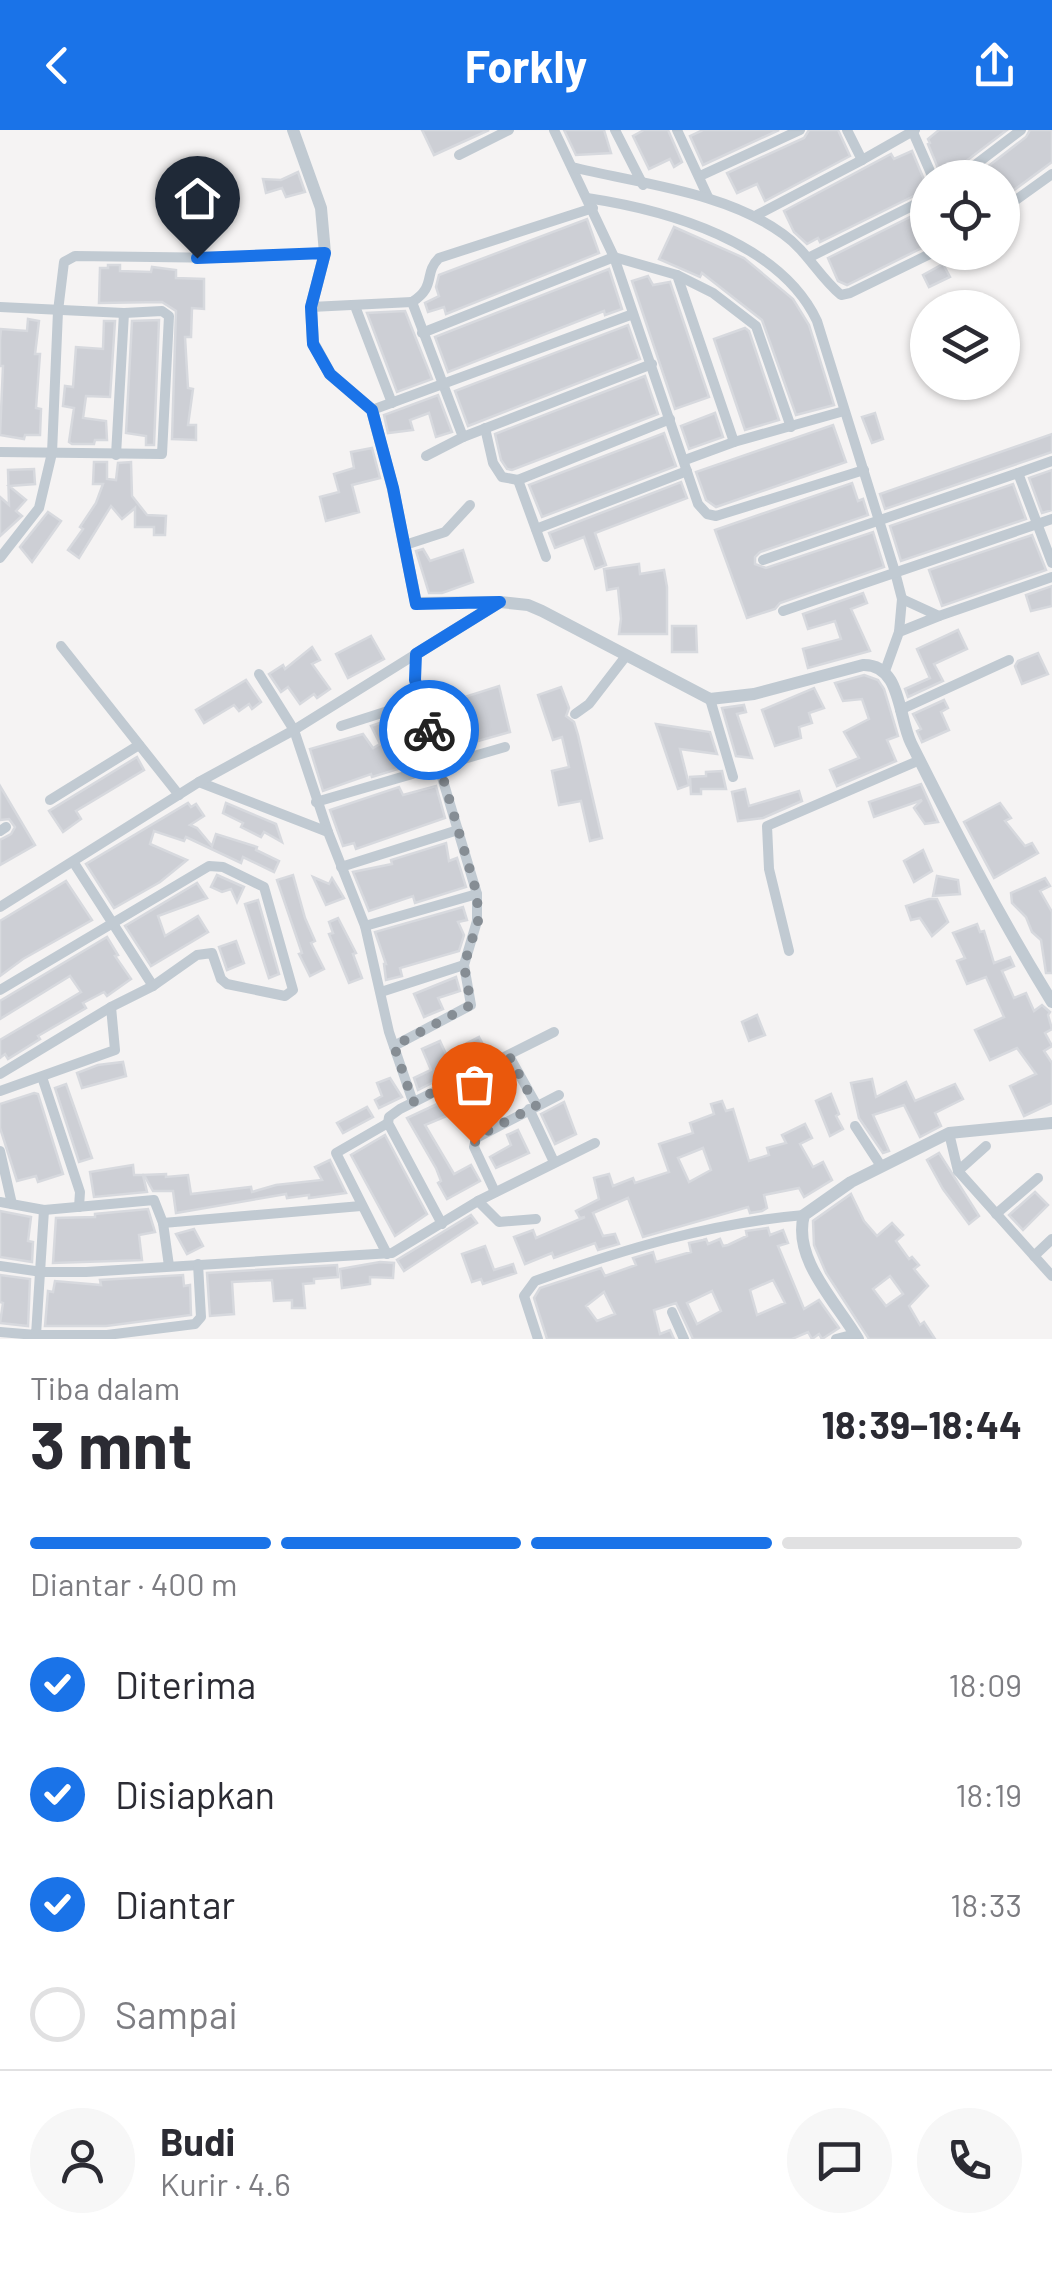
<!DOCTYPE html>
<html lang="id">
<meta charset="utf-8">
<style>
body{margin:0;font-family:Barlow,sans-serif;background:#f7f7f7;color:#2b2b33;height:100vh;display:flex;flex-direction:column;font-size:38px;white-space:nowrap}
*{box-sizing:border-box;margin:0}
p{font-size:32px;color:#7c7c81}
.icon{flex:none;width:55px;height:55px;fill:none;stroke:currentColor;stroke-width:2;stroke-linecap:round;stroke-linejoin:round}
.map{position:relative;height:1209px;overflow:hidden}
.panel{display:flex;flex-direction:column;background:#fff;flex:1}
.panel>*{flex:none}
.fabs{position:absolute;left:910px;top:30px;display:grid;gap:20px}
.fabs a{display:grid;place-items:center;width:110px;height:110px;border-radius:50%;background:#fff;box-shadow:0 2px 8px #0004;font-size:50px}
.pin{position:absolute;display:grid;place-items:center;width:85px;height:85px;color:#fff;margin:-102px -42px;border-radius:50% 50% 50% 0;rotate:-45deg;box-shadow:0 0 10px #0007}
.pin .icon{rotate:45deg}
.courier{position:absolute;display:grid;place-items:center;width:100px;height:100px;margin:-50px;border:8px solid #1a73e8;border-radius:50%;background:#fff;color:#222;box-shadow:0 2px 12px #0007}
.overview em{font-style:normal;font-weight:700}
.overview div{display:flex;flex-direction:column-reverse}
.overview{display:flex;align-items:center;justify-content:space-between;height:170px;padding:0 30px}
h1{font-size:65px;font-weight:700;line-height:75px}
.bar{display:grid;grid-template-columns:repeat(4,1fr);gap:15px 10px;align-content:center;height:120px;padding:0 30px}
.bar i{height:12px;border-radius:8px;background:#e1e1e2}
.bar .current{background:#1a73e8}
.bar p{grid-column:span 4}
.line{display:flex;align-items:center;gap:25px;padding:0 30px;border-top:2px solid #e1e1e2}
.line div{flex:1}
.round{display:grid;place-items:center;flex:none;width:105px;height:105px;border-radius:52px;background:#f7f7f7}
ol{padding:0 30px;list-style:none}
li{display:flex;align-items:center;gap:30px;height:110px}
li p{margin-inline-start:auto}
li .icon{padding:10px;border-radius:50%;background:#1a73e8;color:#fff;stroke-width:4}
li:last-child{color:#7c7c81}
li i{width:55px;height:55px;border:5px solid #e1e1e2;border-radius:50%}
header{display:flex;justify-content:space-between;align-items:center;height:130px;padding:0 30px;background:#1a73e8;color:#fff;font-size:45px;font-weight:700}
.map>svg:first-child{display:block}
.building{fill:#cdcfd5;stroke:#d7d9de;stroke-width:2.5;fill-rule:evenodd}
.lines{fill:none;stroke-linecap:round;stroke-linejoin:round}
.minor{stroke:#c1cad2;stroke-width:10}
.tertiary{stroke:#c1cad2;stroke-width:12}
.done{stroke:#868d94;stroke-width:10;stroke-dasharray:0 18}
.route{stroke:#1a73e8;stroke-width:12}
</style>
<header><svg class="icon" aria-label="back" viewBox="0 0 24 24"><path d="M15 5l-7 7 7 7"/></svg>Forkly<svg class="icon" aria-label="share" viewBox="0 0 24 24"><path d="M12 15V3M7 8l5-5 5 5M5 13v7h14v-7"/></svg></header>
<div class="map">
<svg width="1052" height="1209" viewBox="0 0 1052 1209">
<rect width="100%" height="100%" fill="#f5f3f3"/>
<!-- building -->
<g class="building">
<path d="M422,0h67l-55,25z"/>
<path d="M564,0h40l7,23 -35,2z"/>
<path d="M644,0h24l14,32 -8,5 -4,-8 -21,10 -16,-33z"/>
<path d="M703,0h76l-76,35 -13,-29z"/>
<path d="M809,0h29l12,26 -85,45 -8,-17 -20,9 -10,-20 77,-35z"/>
<path d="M939,0h68l-54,41 -4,7h-7l-14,-34 2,-1 -2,-4z"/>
<path d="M1030,0h22v32l-50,37v-21h-29l53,-41z"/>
<path d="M912,21l16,38 -108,53 -2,-4 -11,6 -13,-12 -10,-21 107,-57 3,5z"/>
<path d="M298,42l7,20 -19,5 -4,-9 -16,5 -3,-14 18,1z"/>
<path d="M928,78v37l-81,40 -9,-4 -10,-23z"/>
<path d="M587,89l12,34 -153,61 -2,-7 -16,5 -3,-9 14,-7 -3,-9 3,-12z"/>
<path d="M674,97l70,31 49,41 16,26 25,80 -38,10 -34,-95 -60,-47 -2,4 -41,-18z"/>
<path d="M943,134l7,13 -21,10 -6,-12z"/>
<path d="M108,135h12v6l31,1 1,-5 24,3v8l28,1v30l-12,-1 -1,29h-6l3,51 5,1 -5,36h8v15l-24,-1 4,-128 -14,-9 -63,1 1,-35h8z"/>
<path d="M609,139l13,40 -17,6 -1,-4 -156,61 -13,-35z"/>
<path d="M648,146l5,9 17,-3 39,115 -34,12 -43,-128z"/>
<path d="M405,181l27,68 -35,13 -30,-79z"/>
<path d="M28,189l11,2 -4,33h5l-4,54 5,1 -1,26h-15l-1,4 -24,-4 3,-69h-3v-26l1,-11 26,2z"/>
<path d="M159,190l-5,125h-8v-9l-20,-3 6,-112z"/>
<path d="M104,191h11l-5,76 -24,-1 -3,22 23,3 1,19h-12l-1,4h-22l-3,-2 5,-34 -11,-2 2,-20 8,1 3,-40 27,2z"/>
<path d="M628,195l12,34 -172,67 -13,-35z"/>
<path d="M745,198l4,3 30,89 -34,10 -31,-91z"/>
<path d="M645,246l13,38 -146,56 -5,-1 -6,-9 -6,-26z"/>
<path d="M438,265l14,37 -16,5 -7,-24 -19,7 3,10 -25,3 -4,-18z"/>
<path d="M715,283l8,24 -34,12 -8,-23z"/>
<path d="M875,283l8,26 -11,4 -10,-26z"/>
<path d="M833,295l13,37 -130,45 -10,-7 -10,-28z"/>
<path d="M664,303l12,33 -134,51 -13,-32z"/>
<path d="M1052,304v18l-167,57 -5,-15z"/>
<path d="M372,318l8,30 -28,7 7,27 -33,9 -6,-24 19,-5 -5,-18 20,-6 -3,-16z"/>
<path d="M94,332h13v17l9,1 2,-17 13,-1 1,34 15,19 19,1 -1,19h-11v-8h-19v-19l-13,11 -11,-13 -32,52 -11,-8 15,-21 -3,-2 16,-24 7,-19h-10z"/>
<path d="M34,339l1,15 -26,2 17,14 -10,11 6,5 -22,20v-39l9,8 -1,-35z"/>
<path d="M1052,340v40l-10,3 -13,-35z"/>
<path d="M681,352l6,16 -92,35 11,32 -11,4 -11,-32 -29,11 -6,-15z"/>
<path d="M852,353l6,18 5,-2 5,16 -108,37 -5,5v7l11,4 107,-36 11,35 -104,36 -5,6 -28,9 -32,-88z"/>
<path d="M1013,354l13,35 -125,42 -11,-35z"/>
<path d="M48,382l13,9 -29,41 -12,-15z"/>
<path d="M1032,405l14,35 -104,36 -13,-36z"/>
<path d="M423,419l7,12 33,-11 10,32 -31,11h-13l-13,-42z"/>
<path d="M639,434l1,10 24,-4 3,17v47h-48l2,-15 -3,-31 -11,2 -3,-21z"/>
<path d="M1052,456v20l-21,5 -5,-16z"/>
<path d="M863,463l4,10 -16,6 19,42 -62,17 -5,-19 38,-10 -6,-18 -27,8 -5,-15z"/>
<path d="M672,496h24l1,26h-25z"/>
<path d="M958,500l9,19 -33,15 9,17 -35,16 -3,-8 25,-11 -13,-29z"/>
<path d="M371,506l13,23 -36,19 -12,-24z"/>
<path d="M312,517l8,13 -8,4 18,25 -13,9 -3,-4 -14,10 -12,-17 -7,5 -12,-18 14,-9 2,4z"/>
<path d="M1038,523l10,21 -26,10 -7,-18 3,-5z"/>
<path d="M864,545l14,5 6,9 14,47 -11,4 9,21 -59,25 -7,-16 29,-12 -15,-26 25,-13 -7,-20 -19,2 -8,-18z"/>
<path d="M246,550l15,22 -9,7 -3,-5 -10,7 -5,-6 -30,18 -8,-13z"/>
<path d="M499,556l11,46 -60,17 -7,-23 -4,1 -6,-20z"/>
<path d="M561,557l8,21 -3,8 8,6 4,13 24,103 -12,3 -9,-40 -22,4 -7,-34 17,-4 -7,-30 -9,3 -15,-45z"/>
<path d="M814,558l10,20 -15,5 3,10 -13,4 2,11 -26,8 -13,-36z"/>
<path d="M944,570l4,8 -7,4 8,18 -27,12 -5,-11 4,-2 -8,-15z"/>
<path d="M744,575l2,7 -9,2 15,44 -16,-2 -14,-48z"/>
<path d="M394,588l10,32 10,-3 3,11 -10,3 1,5 -36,11 -1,-3 -48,17 -13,-42 53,-15 10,14 7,-4 -9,-18z"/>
<path d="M656,594l54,8 7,22 -37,-5 9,36 -11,4z"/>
<path d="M137,627l7,13 -68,41 5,8 -18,13 -14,-21z"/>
<path d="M722,641l4,18h-25v5h-10l-1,-17 16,-1v-4z"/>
<path d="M921,654l17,38 -13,2 -11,-16 8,-8 -48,17 -5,-15z"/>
<path d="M0,656l35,59 -35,20v-25l11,-6 4,-7 -6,-8 -9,1z"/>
<path d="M436,656l9,32 -89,31 -2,-6 -11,3 -13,-36 69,-23 4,8z"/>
<path d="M745,659l4,17 50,-15 3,10 -39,17 -25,3 -6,-29z"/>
<path d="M188,673l3,4 5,-3 8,12 -14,9 7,3 15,18 4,-12 41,13 -1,3 23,11 -5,11 -31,-15 -2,6 -55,-26 -2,4 -30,-10 -4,13 37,16 -27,22 -46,26 -28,-44z"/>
<path d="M226,673l50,21 6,18 -18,-10 -3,5 -20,-10 2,-4 -20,-10z"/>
<path d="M1000,673l11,15 -6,3 20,25 7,-3 6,10 -44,25 -30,-56z"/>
<path d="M446,713l3,18 8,-3 9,29 -51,16 -2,-7 -44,15 -16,-39 39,-8 -1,-4z"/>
<path d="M923,720l9,21 -18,11 -10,-21z"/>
<path d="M217,745l27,12 -7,15 -6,-13 -9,3 -11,-5z"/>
<path d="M293,745l12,43 10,23 -4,2 13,26 -14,7 -11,-22 3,-1 -25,-73z"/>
<path d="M937,746l21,4 2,14 -27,2z"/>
<path d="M313,747l16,7 3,-6 12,20 -18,7z"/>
<path d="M1045,748l5,8 -10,5 12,21v61h-6l-5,-33 -9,-8 -6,-15 -14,-14 -1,-10z"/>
<path d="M66,751l26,39 -69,39 -23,17v-55z"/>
<path d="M197,753l10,15 -49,18 7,20 33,-20 10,16 -57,34 -26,-40z"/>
<path d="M929,769h8l11,23 -16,14 -12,-18 -9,2 -5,-14z"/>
<path d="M258,770l21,74 -10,4 -24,-74z"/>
<path d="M463,777l4,13 -9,2 6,13 -5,16 -59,17 2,8 -16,4 -2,-16h2l-11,-32z"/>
<path d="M338,788l18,35 -3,1 9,24 -13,5 -20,-49 4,-1 -4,-11z"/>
<path d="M977,794l3,8 4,-1 10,32 16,-6 4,9 -12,5 12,27 12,-5 8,18 8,-6 8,7 -2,3 4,14 -7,4 7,13 -8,5 8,12v40l-28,13 -14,-30 26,-12 -19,-26 -27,12 -15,-30 29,-13 -18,-40 -19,7 -10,-23 8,-3 -12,-25z"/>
<path d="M107,807l11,18 -3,1 16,23 -24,17 -3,-4 -21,11 3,5 -48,28 2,3 -32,20 -3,-5 -5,4v-18l81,-48 -11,-16 -70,43v-18z"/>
<path d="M236,811l8,22 -17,7 -8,-23z"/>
<path d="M456,847l4,14 -22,7 5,11 -19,8 -10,-23z"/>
<path d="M757,885l8,20 -16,6 -7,-19z"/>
<path d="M479,907l7,13 -11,6 2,4 -59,30 -4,-12 17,-8 -9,-21 18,-8 6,13z"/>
<path d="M123,932l3,14 -44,12 -5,-15 21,-8z"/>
<path d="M390,948l12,19 -23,11 -4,-8 7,-4 -5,-13z"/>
<path d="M872,949l4,18 30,-15 9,19 40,-17 8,15 -28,14 6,13 -21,11 -16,-32 -31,10 16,36 -6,2 -24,-35 -8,-35z"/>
<path d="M66,954l26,74 -13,4 -24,-74z"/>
<path d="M34,963l4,1 25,80 -25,8 -2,-6 -19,5 -17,-53v-24z"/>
<path d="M831,964l8,20 -3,2 7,13 -13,7 -14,-35z"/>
<path d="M450,968l6,14 -31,13 29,49 17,-9 9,16 -33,18 -9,-16 3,-2 -5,-13 -29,-50z"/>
<path d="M722,971l4,10 7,-2 16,52 20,-6 -2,-7 19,-5 -4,-8 23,-11 7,14 -12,6 13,23 10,-5 9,18 -28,17 -5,-9 -35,7 3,13 -5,3 -12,2 -2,-6 -105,30 -15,-39 -35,15 10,23 12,-2 4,10 -21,6 -3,-7 -41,15 -2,-5 -27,11 -11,-27 19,-7 3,8 49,-21 -5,1 -4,-7 23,-12 -5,-21 15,-4 4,12 20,-8 2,5 34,-11 -10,-28 34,-11 -3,-10 24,-9 -3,-10zM703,1018l8,22 -22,12 -11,-24z"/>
<path d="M564,972l12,32 -21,10 -14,-30z"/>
<path d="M367,977l6,10 -30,16 -6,-10z"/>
<path d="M518,1000l11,23 -33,15 -6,-11 21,-12 -4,-10z"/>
<path d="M385,1005l42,79 -32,22 -44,-81z"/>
<path d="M939,1023l40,63 -10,8 -26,-35 -16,-29z"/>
<path d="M330,1030l16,33 -37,5v-3l-22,3 -1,-4 -110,19 -3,-22h-20l-9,-16 22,-1v3l22,-2 3,19 60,-7 1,5 24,-7 46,-5 -7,-13z"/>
<path d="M133,1035l1,10h9l4,17 -53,5 -4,-25z"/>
<path d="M1035,1062l13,13 -25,25 -14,-15z"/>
<path d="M851,1064l13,27 13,15 15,-13 11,12 -7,6 13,18 3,-2 7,8 -5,4 14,17 -19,20 11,19 4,-3 11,17h-66l-43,-66 -12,-28 -1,-24zM890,1146l13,18 -17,12 -13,-17z"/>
<path d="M148,1079l7,23 -16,3 3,25 -89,3 3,-45 39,-1v-3z"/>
<path d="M0,1081l31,6 -3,24 5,1 -1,20 -32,-5z"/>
<path d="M471,1085l6,8 -73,48 -7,-11z"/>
<path d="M768,1098l2,7 13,-5 5,13 -10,3 26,63 15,-9 20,28 -17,11 -3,-5 -7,5 -4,-7 -16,7h-99l-17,-36 -22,7 6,24 10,-4 4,9h-127l-13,-41 6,-10 61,-20 4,8 31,-11 -3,-7 20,-6 3,10 35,-10 -2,-9 14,-3 3,-1 2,5 12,-5 3,7 5,-1 19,-9 -1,-5zM773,1150l12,23 -28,12 -7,-25zM712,1161l9,20 -24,13 -10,-21zM604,1162l11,22 -18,7 -11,-15z"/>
<path d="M194,1099l9,17 -16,8 -11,-20z"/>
<path d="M485,1116l9,24 19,-6 3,9 -33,11 -2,-5 -9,3 -10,-28z"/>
<path d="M380,1132l14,1 -1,15 -23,-1v7l-28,4 -2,-19z"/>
<path d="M337,1135l1,12 -24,2v4l-11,1 2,24h-13v-8l-18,1 -2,-21 -40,2 2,32 -24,2 -3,-43z"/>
<path d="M0,1145l30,4 -2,47 -28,-3 3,-20 -3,-1z"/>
<path d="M183,1145l1,11 6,-1 1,30 -85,11h-61l3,-35 5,1 2,-11 46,4 -1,-5z"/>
</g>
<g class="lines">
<!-- minor -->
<g class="minor">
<path d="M554,0l60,127 84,247 9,10 9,2 148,-46"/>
<path d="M615,0l28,55"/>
<path d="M677,0l31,67"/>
<path d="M847,0l15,30 53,-30"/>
<path d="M912,0l21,48"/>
<path d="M459,25l50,-25"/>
<path d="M572,37c69,17 154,25 211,67 24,17 36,43 58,61l9,-2 84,-41"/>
<path d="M700,46l100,-46"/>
<path d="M958,48l63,-48"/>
<path d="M587,68c80,12 193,44 230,123l78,251 7,27 -3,33"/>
<path d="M1002,80l50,-36"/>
<path d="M757,85l105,-55"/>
<path d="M810,127l118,-59"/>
<path d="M677,145l57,167"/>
<path d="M412,172c25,-16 11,-28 27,-44l154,-50"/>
<path d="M355,176l37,97"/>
<path d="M0,177l124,6 38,-2 7,5 -7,138 -162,-2"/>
<path d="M311,177l101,-5 51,135 -37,19"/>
<path d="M422,203l192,-76 63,18 36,18 43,33 35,101"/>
<path d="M372,280l261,-96"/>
<path d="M485,298l8,35 9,14 16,3"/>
<path d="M463,307l189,-73"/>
<path d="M116,325l8,-142"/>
<path d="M685,330l49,-18 110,-31"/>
<path d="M1018,343l34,-12"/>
<path d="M536,399l151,-58"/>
<path d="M405,415l40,-13 25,-27"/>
<path d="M546,427l-28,-77 152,-61"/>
<path d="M0,428l39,-50 13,-55 6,-142 6,-49 11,-6 154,2 96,-5"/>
<path d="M763,430l255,-87 34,90"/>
<path d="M783,481l269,-92"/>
<path d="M939,486l113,-39"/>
<path d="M61,516l118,149"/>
<path d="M885,541l14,-39 40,-16 -37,-17"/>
<path d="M259,544l35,56 34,102"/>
<path d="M710,569l23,78"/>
<path d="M900,580l109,-50"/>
<path d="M575,584l14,-10 37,-48"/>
<path d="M341,596l50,-16 29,-6"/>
<path d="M199,652l129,50 37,94 24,106 24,70"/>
<path d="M50,670l89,-55"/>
<path d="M316,672l189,-55"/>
<path d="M0,701l6,-4"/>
<path d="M74,733l79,123"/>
<path d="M341,737l117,-37"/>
<path d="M0,777l199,-125 95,-52 122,-76"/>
<path d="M365,796l112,-32"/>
<path d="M789,821l-20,-82 -2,-43 153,-66"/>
<path d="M0,860l209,-124 14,1 41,20 29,103 -8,6 -58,-12 -6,-5 -9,-26 -15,2 -44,31 -42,21 4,43 -115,41"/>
<path d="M381,862l83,-27"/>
<path d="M394,916l77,-41 -7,-40 13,-44v-27l-57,-190 -5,-24 1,-26"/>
<path d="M509,926l28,50"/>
<path d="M0,944l111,-67"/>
<path d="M42,947l38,115 -1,15"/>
<path d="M529,979l25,53"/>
<path d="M855,996l26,40"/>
<path d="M949,1003l9,38 94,105"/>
<path d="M0,1021l12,53"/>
<path d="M958,1041l28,-25"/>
<path d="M495,1062l-21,-45 2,-9 83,-43"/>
<path d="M478,1071l117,-58"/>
<path d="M0,1072l44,8 110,-10 9,23 6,43"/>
<path d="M996,1084l42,-36"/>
<path d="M163,1093l198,-17"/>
<path d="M442,1094l-54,-101 1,-6 11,-8 154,-77"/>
<path d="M387,1124l-51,-101 52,-30"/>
<path d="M1034,1126l18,-17"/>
<path d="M0,1136l42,6h44l306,-19 86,-52 21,21 37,-3"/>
<path d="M672,1182l12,27"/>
<path d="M0,1202l36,3 8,-125"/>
<path d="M36,1205h71l88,-11 6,-7 -3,-53"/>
<path d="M538,1209l-14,-43 11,-15c89,-32 176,-58 269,-66"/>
<path d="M836,1209l19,-5"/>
</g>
<!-- tertiary -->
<g class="tertiary">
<path d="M293,0l28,78 4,45 -14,54 2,36 17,31 42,36 21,79 23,114 83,-1"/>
<path d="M416,524l84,-52 28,3 14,6 168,88 44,-5 109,-29c38,-1 35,51 48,78 44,88 89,175 141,259"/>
<path d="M858,1209c-21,-36 -66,-80 -54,-124l47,-33 98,-49 103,-10"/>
</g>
</g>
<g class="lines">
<!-- done -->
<path class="done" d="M429,600l48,164 1,27 -14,44 7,40 -77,41 19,56 96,-46 27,50 -58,30 -4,8"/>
<!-- route -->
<path class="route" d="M197,128l128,-5 -14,54 2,37 17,30 42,36 21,78 23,116 84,-2 -84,52 -1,26 14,50"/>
</g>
</svg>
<div class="fabs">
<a><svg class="icon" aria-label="locate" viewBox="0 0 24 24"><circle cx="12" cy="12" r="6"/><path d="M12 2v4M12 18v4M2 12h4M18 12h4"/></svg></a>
<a><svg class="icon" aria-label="layers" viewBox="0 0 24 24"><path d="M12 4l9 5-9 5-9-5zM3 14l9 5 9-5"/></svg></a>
</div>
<div class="pin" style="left:474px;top:1014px;background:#ea580c"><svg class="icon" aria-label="bag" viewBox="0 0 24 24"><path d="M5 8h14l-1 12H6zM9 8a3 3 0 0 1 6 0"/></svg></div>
<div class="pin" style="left:197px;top:128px;background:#1f2937"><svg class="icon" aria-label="home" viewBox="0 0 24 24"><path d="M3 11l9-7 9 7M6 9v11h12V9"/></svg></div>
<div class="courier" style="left:429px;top:600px"><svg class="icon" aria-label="bike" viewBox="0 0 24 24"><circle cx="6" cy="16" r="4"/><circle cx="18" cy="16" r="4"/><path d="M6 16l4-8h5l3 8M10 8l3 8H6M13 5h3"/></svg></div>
</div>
<section class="panel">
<div class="overview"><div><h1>3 mnt</h1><p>Tiba dalam</p></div><em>18:39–18:44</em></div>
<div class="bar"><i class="current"></i><i class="current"></i><i class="current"></i><i></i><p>Diantar · 400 m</p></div>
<ol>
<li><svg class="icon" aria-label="check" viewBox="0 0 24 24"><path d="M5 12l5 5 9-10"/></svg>Diterima<p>18:09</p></li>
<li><svg class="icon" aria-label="check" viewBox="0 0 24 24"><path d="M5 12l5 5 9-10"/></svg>Disiapkan<p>18:19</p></li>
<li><svg class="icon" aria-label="check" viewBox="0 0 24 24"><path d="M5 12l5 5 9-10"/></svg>Diantar<p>18:33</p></li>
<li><i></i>Sampai</li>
</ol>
<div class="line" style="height:180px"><a class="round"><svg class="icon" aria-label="person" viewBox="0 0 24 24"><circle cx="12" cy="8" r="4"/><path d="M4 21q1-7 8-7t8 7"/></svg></a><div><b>Budi</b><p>Kurir · 4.6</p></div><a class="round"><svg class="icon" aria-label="chat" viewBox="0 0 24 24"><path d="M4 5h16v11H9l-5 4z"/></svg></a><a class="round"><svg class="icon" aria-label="phone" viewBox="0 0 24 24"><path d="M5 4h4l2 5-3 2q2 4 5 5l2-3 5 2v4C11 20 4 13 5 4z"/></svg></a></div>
</section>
